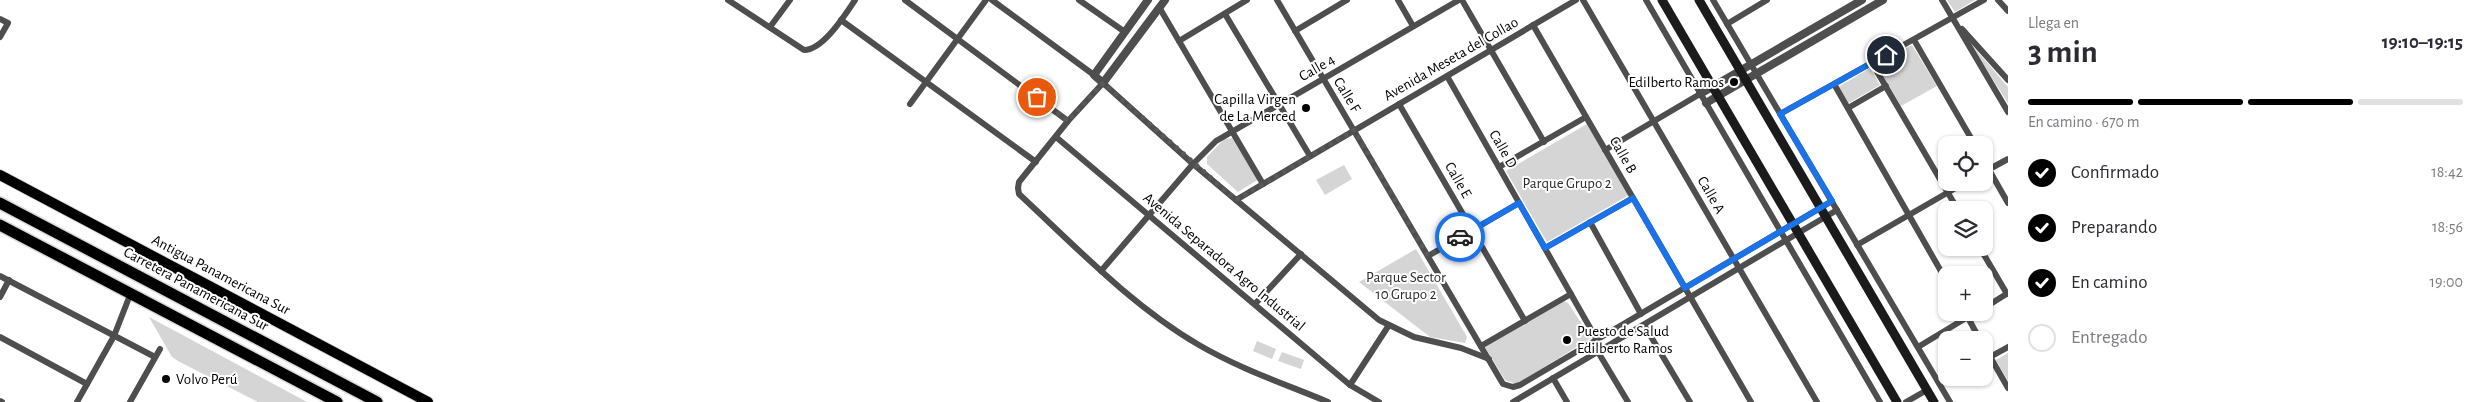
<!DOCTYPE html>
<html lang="es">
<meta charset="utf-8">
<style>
body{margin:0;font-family:"Alegreya Sans",sans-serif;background:#f7f7f7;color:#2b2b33;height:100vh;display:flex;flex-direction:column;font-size:19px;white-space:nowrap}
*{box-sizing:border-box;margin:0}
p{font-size:16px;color:#7c7c81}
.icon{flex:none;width:28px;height:28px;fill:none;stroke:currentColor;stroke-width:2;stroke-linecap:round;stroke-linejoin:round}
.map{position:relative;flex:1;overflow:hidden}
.drawer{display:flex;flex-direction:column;background:#fff;width:475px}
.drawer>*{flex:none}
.controls{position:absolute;left:1938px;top:136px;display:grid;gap:10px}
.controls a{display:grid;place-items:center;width:55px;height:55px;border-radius:10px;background:#fff;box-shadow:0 1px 4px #0004;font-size:25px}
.pin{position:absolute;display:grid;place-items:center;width:42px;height:42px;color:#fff;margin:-21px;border:2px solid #fff;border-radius:50%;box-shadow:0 1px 5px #0007}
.courier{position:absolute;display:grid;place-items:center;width:50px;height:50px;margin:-25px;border:4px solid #1a73e8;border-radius:50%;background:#fff;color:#222;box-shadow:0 1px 6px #0007}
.headline em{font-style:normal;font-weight:600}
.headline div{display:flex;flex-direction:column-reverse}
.headline{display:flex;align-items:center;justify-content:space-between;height:85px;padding:0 20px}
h1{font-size:32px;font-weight:600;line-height:38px}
.bar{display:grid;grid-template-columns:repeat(4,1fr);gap:8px 5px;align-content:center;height:60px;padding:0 20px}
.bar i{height:6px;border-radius:4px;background:#e1e1e2}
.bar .current{background:#000}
.bar p{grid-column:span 4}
ol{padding:0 20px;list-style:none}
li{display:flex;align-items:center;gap:15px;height:55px}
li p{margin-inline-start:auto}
li .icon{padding:5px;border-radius:50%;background:#000;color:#fff;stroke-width:4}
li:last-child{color:#7c7c81}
li i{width:28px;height:28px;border:2px solid #e1e1e2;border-radius:50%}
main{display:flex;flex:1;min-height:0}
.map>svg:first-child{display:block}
.green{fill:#d5d5d5}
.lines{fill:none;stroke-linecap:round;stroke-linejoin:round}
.primary-casing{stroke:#dbdbdb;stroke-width:12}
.motorway-casing{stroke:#dbdbdb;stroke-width:14}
.minor{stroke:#4e4e4e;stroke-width:6}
.tertiary{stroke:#4e4e4e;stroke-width:8}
.secondary{stroke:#1b1b1b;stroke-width:9}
.primary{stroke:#000;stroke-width:10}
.motorway{stroke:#000;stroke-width:11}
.done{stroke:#595959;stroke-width:5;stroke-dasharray:0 9}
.route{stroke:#1a73e8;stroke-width:6}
.poi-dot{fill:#000;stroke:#fff;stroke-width:2}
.labels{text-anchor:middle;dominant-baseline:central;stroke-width:4;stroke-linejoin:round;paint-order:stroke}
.street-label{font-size:15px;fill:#000;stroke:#fff}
.poi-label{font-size:15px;fill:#000;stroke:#fff;text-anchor:end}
.park-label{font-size:15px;fill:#2c2c2c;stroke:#fff}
</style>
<main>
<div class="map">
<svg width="2008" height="402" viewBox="0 0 2008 402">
<rect width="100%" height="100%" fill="#fff"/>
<!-- green -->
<g class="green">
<path d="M1947,0h28l-20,12z"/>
<path d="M1966,38l42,49v16z"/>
<path d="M1912,45l25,41 -36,20 -25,-42z"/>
<path d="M1870,68l10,17 -33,19 -10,-16z"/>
<path d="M1587,124l42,71 -82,47 -41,-71z"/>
<path d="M1233,138l26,41 -21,13 -31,-28v-7l17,-18z"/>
<path d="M1344,165l8,14 -27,16 -9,-15z"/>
<path d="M1416,249l51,88 -2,6 -35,-6 -71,-55z"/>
<path d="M1564,301l4,2 23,35 -69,43 -6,3 -11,-4 -20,-33z"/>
<path d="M149,317l158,85h-49l-80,-41 -6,-4z"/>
<path d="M1257,341l19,8 -4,10 -19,-8z"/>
<path d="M1282,352l22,8 -3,9 -23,-8z"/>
<path d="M2008,353v28l-12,-21z"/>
</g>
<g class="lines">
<!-- primary casing -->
<g class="primary-casing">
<path id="primary" d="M0,175l428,227"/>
</g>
<!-- motorway casing -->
<g class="motorway-casing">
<g id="motorway">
<path d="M0,203l377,199"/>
<path d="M0,225l337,177"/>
</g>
</g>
<!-- minor -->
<g class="minor">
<path d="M728,0l76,50c19,0 41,-35 51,-50"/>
<path d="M905,0l163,121"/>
<path d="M992,0l102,75"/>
<path d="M1079,0l46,32"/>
<path d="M1277,0l226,384 10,3 7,-2 312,-184"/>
<path d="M1398,0l15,26"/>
<path d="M1462,0l82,142"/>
<path d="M1583,0l234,402"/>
<path d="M1646,0l234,402"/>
<path d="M1713,0l237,402"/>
<path d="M1942,0l66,112"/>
<path d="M1998,0l10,11"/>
<path d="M1159,7l104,177"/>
<path d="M1225,14l85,142"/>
<path d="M0,19l8,4 -8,14"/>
<path d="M841,20l195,142"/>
<path d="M1727,24l40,-24"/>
<path d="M1533,25l218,377"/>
<path d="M770,27l20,-27"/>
<path d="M1962,29l46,51"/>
<path d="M1295,31l52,-31"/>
<path d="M1914,40l61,105"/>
<path d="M1179,41l68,-41"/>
<path d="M1872,63l86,147"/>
<path d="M1447,76l150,264"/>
<path d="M1834,84l112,196"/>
<path d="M910,104l76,-104"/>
<path d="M1399,104l126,217"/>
<path d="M1848,108l38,-22"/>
<path d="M1780,114l204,-114"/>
<path d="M1056,137l294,248 29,17"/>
<path d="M1605,150l95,-56"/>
<path d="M1984,161l24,42"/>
<path d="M1499,167l87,-50"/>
<path d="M1984,172l24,-13"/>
<path d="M1236,200l340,-200"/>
<path d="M1590,222l51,92"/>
<path d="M1857,245l109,-63"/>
<path d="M1545,248l88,-50"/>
<path d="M1980,248l27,46"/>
<path d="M1428,256l91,-53"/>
<path d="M1101,271l92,-107 23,-23 243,-141"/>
<path d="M0,276l155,81"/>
<path d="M0,297l9,-17"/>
<path d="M1255,304l46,-50"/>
<path d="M1984,308l24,-15"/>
<path d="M1965,312l15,28"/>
<path d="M1644,325l46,77"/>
<path d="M0,337l87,47"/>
<path d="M1481,346l90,-52"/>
<path d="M1984,346l24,42"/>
<path d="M1918,347l58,-35"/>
<path d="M1598,352l30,50"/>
<path d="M1990,357l18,-10"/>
<path d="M1553,378l14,24"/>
<path d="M1350,385l39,-60"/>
<path d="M0,401l2,1"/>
<path d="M77,402l37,-66 16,-41"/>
<path d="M130,402l30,-53"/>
<path d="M1328,402c-43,-18 -88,-33 -129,-57 -67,-39 -123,-98 -180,-151l-1,-6 1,-6 49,-61 35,-38 90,81 186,156 35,17 47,11 28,11"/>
<path d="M1513,402l324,-192"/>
<path d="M1906,402l21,-12"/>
</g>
<!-- tertiary -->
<g class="tertiary">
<path d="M1148,0l-54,75 9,8 62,-83"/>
<path d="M1700,94l162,-94"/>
<path d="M1706,103l177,-103"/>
</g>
<!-- secondary -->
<g class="secondary">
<path d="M1662,0l235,402"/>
<path d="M1699,0l235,402"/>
</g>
<!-- primary -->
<use href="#primary" class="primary"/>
<!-- motorway -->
<use href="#motorway" class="motorway"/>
</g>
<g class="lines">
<!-- done -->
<path class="done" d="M1037,97l31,24 35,-38 133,117 118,-70 74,126 32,-19"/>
<!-- route -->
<path class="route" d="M1460,237l59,-34 26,45 88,-50 52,90 147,-87 -52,-87 106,-59"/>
</g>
<!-- markers -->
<g class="poi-dot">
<circle cx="1734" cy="82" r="5"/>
<circle cx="1306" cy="108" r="5"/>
<circle cx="1567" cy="340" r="5"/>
<circle cx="166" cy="379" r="5"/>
</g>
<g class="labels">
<!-- street labels -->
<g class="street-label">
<text transform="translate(1451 59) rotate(-30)">Avenida Meseta del Collao</text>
<text transform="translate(1317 68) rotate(-30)">Calle 4</text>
<text transform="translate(1347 95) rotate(59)">Calle F</text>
<text transform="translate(1503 149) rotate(60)">Calle D</text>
<text transform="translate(1623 155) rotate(60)">Calle B</text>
<text transform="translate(1458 180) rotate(60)">Calle E</text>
<text transform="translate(1711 195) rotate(60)">Calle A</text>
<text transform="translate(1224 262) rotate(40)">Avenida Separadora Agro Industrial</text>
<text transform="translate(221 275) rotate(28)">Antigua Panamericana Sur</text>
<text transform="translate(196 289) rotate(28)">Carretera Panamericana Sur</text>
</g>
<!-- poi labels -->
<g class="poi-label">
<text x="1724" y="82">Edilberto Ramos</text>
<text x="1296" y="99">Capilla Virgen<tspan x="1296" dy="17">de La Merced</tspan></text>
<text x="1577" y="331" text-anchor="start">Puesto de Salud<tspan x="1577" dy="17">Edilberto Ramos</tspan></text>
<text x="176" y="379" text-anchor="start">Volvo Perú</text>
</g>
<!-- park labels -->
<g class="park-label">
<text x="1567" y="183">Parque Grupo 2</text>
<text x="1406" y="277">Parque Sector<tspan x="1406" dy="17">10 Grupo 2</tspan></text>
</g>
</g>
</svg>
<div class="controls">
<a><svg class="icon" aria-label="locate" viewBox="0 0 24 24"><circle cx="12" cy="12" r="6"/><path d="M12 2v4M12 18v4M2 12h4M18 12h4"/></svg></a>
<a><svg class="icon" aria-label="layers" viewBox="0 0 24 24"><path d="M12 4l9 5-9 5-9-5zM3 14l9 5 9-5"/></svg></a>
<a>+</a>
<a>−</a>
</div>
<div class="pin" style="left:1037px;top:97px;background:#ea580c"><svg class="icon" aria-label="bag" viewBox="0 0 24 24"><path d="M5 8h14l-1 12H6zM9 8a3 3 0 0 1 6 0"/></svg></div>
<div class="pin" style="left:1886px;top:55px;background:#1f2937"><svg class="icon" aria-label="home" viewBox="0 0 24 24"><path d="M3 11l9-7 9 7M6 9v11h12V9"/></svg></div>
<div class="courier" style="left:1460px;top:237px"><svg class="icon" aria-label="car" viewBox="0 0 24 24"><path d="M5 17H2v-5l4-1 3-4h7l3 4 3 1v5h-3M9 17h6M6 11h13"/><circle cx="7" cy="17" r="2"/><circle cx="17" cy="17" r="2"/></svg></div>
</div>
<section class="drawer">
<div class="headline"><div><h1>3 min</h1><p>Llega en</p></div><em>19:10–19:15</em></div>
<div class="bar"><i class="current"></i><i class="current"></i><i class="current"></i><i></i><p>En camino · 670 m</p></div>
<ol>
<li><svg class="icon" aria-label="check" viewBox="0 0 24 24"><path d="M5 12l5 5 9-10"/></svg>Confirmado<p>18:42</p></li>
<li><svg class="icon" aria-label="check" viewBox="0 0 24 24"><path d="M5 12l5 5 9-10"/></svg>Preparando<p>18:56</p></li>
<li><svg class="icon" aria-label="check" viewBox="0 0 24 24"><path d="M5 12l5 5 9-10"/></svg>En camino<p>19:00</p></li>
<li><i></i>Entregado</li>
</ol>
</section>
</main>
